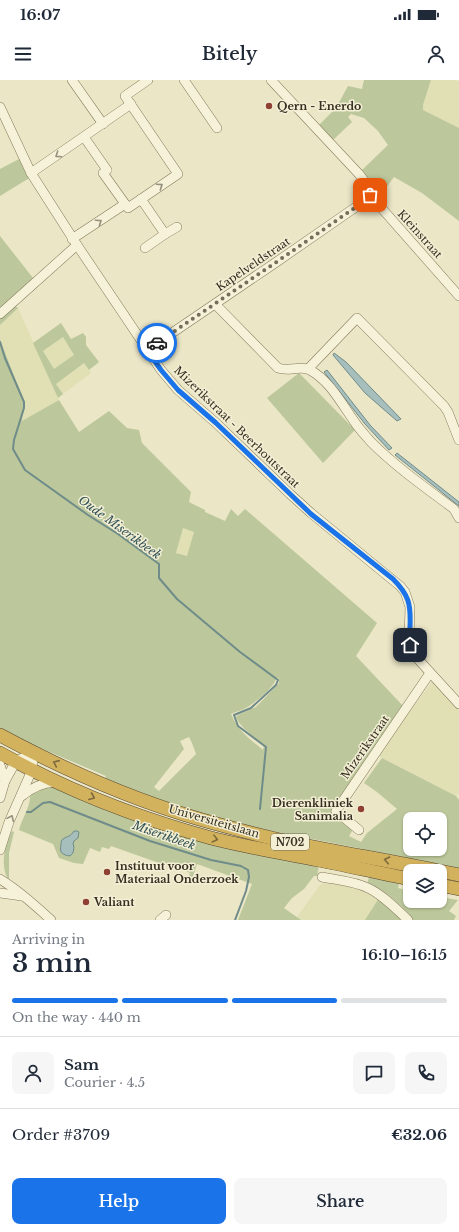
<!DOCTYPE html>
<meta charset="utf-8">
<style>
body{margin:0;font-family:"Libre Baskerville",serif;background:#f6f6f7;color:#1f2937;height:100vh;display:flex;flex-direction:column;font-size:15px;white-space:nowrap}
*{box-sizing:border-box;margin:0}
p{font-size:13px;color:#747a83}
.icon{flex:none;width:22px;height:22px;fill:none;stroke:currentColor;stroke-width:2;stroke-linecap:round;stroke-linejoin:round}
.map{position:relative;height:840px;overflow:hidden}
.details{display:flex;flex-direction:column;background:#fff;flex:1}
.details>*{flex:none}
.controls{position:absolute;left:403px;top:732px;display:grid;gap:8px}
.controls a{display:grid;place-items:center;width:44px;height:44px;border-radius:8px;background:#fff;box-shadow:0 1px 3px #0004;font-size:20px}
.pin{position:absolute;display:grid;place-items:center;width:34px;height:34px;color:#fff;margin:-17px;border-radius:8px;box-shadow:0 2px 6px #0006}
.courier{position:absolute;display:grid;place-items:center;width:40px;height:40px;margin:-20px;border:3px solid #1a73e8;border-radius:50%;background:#fff;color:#222;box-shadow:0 1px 5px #0007}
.headline em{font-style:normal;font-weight:600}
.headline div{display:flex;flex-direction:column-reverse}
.headline{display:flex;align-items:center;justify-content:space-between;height:68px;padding:0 12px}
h1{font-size:26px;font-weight:600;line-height:30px}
.bar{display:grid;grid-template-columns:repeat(4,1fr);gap:6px 4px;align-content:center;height:48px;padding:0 12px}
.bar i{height:5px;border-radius:3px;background:#e0e1e3}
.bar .current{background:#1a73e8}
.bar p{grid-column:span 4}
.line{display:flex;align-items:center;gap:10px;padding:0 12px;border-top:1px solid #e0e1e3}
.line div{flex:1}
.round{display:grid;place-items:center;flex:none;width:42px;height:42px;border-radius:8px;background:#f6f6f7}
.button{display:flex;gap:8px;margin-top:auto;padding:8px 12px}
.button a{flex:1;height:46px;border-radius:8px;background:#1a73e8;color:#fff;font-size:16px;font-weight:600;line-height:46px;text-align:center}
.button a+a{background:#f6f6f7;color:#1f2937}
.status{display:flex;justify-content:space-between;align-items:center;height:28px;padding:0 20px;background:#fff;direction:ltr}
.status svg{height:11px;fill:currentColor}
header{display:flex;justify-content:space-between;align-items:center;height:52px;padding:0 12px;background:#fff;font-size:18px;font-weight:600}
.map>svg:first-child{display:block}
.farmland{fill:#e0e0b4}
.green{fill:#bcc89b;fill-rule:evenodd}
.water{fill:#a7bfbc;stroke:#6f8c8a}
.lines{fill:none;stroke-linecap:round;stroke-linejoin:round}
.stream{stroke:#6f8c8a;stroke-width:2}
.minor-casing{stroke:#85795d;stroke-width:10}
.highway-casing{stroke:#534631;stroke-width:14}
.minor{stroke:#f6f2d9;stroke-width:9}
.highway{stroke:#d3b25e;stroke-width:13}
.oneway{stroke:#96907c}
.oneway2{stroke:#7d693c}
.done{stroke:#756e5a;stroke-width:4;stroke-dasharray:0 7.2}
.route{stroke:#1a73e8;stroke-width:5}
.poi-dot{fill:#8f4032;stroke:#f3efd5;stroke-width:1.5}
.labels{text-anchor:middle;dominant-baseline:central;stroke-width:3;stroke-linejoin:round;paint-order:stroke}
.shield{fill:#f3efd5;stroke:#6f6856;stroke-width:1}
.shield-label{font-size:10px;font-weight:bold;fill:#362e20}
.poi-label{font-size:11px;font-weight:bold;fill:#362e20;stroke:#f3efd5;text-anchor:start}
.street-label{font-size:11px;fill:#362e20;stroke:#f3efd5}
.water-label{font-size:12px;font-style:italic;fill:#305155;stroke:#f3efd5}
</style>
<div class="status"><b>16:07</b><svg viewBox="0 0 49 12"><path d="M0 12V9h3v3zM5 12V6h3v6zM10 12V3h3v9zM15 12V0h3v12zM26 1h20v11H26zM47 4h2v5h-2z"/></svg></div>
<header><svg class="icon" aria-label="menu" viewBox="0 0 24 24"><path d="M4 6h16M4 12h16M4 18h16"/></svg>Bitely<svg class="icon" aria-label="person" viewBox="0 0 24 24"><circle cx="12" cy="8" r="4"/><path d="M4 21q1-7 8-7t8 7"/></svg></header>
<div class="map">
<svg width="459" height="840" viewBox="0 0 459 840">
<rect width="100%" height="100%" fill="#ebe6c6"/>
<!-- farmland -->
<g class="farmland">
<path d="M431,0h24l4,2v46l-36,-18v-5z"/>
<path d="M18,228l41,92 -37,22 2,-20 -24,-63v-14z"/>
<path d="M63,257l11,18 -20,15 -11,-19z"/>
<path d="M84,283l7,10 -28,21 -7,-10z"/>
<path d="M183,447l11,5 -6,24 -12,-3z"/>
<path d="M432,602l20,20 7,8v83l-3,3 -79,-41z"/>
<path d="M328,801l26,4 25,13 -14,22h-64l-4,-3 23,-32z"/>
</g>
<!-- green -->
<g class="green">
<path d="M364,0h67l-8,25v5l36,18v93l-37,-28 -28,-16 -16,22 -6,-12 -11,-16 27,-26 -10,-14 -14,-13 -13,-4 -3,3 4,5 -19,18 -14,-15 17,-17 12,-22 14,3z"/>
<path d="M19,79l12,18 -31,19v-27z"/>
<path d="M0,156l33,42 -19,27 4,3 -18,17z"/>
<path d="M61,243l10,16 12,-6 3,4v8l13,17 -10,8 -5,-7 -28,21 7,10 -5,4 -25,-55zM63,257l11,18 -20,14 -11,-18z"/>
<path d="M0,259l24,63 -2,19 37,-21 20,32 30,-21 18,17 12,2 3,13 49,49 -2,10 16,8v2l20,9 6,-12 7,7 7,-7 132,114 -21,33 48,51 -73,104 20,17 1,3 -3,5 12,6 6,-9 30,-24 -20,-17 -13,-9 18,-25 74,38 3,4v68l-207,-41 -95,-26 -53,-21 2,-4 -73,-31 -33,-17zM183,448l11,4 -7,24 -11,-3zM279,598v5l-23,24 -18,8 -2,2c5,12 19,20 28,28l-1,5c-14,-12 -24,-18 -32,-36 6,-3 13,-4 18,-8 8,-5 24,-18 27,-27zM189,657l3,6 4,11 -37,37 -5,-4 30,-38 -4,-8zM410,739h30v30h-30z"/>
<path d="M299,293l56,57 -32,33 -56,-65z"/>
<path d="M50,707l269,79 -2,10h-3l-10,13 -12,9 -8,10 17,12h-63l14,-36 -55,-20 -6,18 -4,-2 3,-7 -13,-6 -1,2 -65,-23 -2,3 -7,-2 -2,5 -10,-4 -7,16 -9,-1 -15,-5 -6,-14 -34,-14c3,-12 11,-22 11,-34l8,-7z"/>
<path d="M12,751l2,1 -5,21v27c-9,-11 -5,-36 3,-49z"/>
<path d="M369,797l41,6v4l-11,-3 -1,4 12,3v10h30v-4l18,3 -9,11 7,5 -2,4h-89l14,-22 -12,-13z"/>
</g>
<!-- water -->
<g class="water">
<path d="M334,273l12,9 55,57 -4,2 -32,-28 -32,-38z"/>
<path d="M327,290l43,55 22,23 -3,2 -24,-26 -41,-52z"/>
<path d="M397,373l62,49v4l-64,-51z"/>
<path d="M74,751h3l2,1 -1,6 -4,3 -1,3 1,3 -1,6 -3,3c-7,-1 -11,-3 -9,-11 0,-2 0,-5 2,-6 6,-4 6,-1 11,-8z"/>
</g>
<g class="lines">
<!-- stream -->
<g class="stream">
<path d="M0,262l5,16 19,44v6l-10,32 -1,9 12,21 63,45 30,19 41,30v14l18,21 63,53 38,28 -2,5 -25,23 -17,7 4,11 28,21 -6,62"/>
<path d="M27,732h4l12,-9 7,-1 100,39 61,19 30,6 7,4 1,7 -3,14 -11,29"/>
</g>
<!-- minor casing -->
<g class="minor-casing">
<g id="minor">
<path d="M72,0l31,44"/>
<path d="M184,0l33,48"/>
<path d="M271,0l88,94 9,12 2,9 89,101"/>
<path d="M0,27l31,66 46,72 84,125 17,20 38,33 74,71 21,19 89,73 5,6 5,15 -1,32 2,10 5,8 43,47"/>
<path d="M84,57l23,33 -4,3 25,35 50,-34 -53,-78 23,-16"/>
<path d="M31,93l100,-69"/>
<path d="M141,119l24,35 -20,14"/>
<path d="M165,154l12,-7"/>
<path d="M72,159l53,-35"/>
<path d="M215,224l63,64c11,4 22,-3 32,2 20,11 31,33 44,51 5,8 11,14 17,21 25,25 55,46 83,67l5,9"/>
<path d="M0,234l77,-69"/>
<path d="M147,270l128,-87 91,-63 4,-5"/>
<path d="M308,289l49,-51 87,88 4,6 11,28"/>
<path d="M0,685l5,16"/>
<path d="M22,716c10,-9 20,-13 33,-14"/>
<path d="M0,718l5,-17 11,-20 17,-8 -1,17 -23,52 -9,28"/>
<path d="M359,750l-23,-19 94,-138"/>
<path d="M322,797c15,3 32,4 46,11 15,7 28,21 40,32"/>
<path d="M0,799c18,11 36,27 51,41"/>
<path d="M0,813l22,3"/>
<path d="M160,840l6,-5"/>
</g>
</g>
<!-- highway casing -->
<g class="highway-casing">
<g id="highway">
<path d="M0,655c65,35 135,66 206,86 29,8 58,16 88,22 48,10 97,18 145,28"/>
<path d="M0,673c66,37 138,65 211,85 35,9 71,15 107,22 31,6 61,13 92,19"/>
<path d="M440,791l19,4"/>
<path d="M440,805l19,4"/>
</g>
</g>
<!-- minor -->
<use href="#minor" class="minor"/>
<!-- highway -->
<use href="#highway" class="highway"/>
</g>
<!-- one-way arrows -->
<defs><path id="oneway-chevron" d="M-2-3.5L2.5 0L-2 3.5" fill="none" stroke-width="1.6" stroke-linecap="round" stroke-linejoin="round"/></defs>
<g class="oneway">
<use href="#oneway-chevron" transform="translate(58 75) rotate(146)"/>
<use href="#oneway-chevron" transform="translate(160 106) rotate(-34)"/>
<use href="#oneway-chevron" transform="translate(99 142) rotate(-34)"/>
<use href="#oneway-chevron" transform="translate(11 738) rotate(-66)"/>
</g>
<g class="oneway2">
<use href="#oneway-chevron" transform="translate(56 683) rotate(-156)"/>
<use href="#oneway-chevron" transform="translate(92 717) rotate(22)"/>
<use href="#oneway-chevron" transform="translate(215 759) rotate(14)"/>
<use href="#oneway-chevron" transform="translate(387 780) rotate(-168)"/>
</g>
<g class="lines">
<!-- done -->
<path class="done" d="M157,263l118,-80 91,-63 4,-5"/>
<!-- route -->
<path class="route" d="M157,263l-10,7 14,20 17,20 38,33 95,91 82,65c16,16 18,25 17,48 -1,6 -1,11 0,18"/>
</g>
<!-- markers -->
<g class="poi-dot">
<circle cx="269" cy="26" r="4"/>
<circle cx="361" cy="729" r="4"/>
<circle cx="107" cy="792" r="4"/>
<circle cx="86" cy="822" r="4"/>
</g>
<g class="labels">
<!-- shield labels -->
<rect class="shield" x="271" y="754" width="38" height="16" rx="3"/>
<g class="shield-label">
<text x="290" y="762">N702</text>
</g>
<!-- poi labels -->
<g class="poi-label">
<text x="277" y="26">Qern - Enerdo</text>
<text x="353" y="723" text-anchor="end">Dierenkliniek<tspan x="353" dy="13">Sanimalia</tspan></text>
<text x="115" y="786">Instituut voor<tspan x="115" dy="13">Materiaal Onderzoek</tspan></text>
<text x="94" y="822">Valiant</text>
</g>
<!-- street labels -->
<g class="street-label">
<text transform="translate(420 154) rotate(48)">Kleinstraat</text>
<text transform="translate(253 184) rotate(-34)">Kapelveldstraat</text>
<text transform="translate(237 347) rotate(44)">Mizerikstraat - Beerhoutstraat</text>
<text transform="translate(365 667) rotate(-55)">Mizerikstraat</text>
<text transform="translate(214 741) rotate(16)">Universiteitslaan</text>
</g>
<!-- water labels -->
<g class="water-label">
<text transform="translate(120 447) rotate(36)">Oude Miserikbeek</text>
<text transform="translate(164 755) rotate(19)">Miserikbeek</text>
</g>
</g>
</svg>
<div class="controls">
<a><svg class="icon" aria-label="locate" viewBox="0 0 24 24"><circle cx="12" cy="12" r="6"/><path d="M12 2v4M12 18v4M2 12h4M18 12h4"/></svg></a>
<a><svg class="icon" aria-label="layers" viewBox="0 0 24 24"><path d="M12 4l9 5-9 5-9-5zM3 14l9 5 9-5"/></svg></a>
</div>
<div class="pin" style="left:370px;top:115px;background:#ea580c"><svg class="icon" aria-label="bag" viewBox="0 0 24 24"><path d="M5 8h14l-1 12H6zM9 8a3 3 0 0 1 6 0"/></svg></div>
<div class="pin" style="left:410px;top:565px;background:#1f2937"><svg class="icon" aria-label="home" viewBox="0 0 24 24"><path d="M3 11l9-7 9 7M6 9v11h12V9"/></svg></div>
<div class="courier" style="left:157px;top:263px"><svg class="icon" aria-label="car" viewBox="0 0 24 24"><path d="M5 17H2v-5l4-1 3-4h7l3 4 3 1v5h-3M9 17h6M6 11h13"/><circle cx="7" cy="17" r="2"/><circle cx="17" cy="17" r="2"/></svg></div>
</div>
<section class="details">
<div class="headline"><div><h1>3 min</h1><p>Arriving in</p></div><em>16:10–16:15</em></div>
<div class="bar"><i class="current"></i><i class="current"></i><i class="current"></i><i></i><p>On the way · 440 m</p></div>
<div class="line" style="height:72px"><a class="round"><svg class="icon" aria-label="person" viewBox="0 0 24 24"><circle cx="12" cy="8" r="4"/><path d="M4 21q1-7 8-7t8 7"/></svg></a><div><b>Sam</b><p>Courier · 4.5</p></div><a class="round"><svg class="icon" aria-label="chat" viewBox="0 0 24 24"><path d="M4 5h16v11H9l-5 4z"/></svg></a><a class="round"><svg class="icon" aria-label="phone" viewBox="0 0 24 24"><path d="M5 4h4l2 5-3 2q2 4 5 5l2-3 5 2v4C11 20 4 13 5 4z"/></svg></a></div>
<div class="line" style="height:52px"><div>Order #3709</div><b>€32.06</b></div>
<div class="button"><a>Help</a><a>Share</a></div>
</section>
